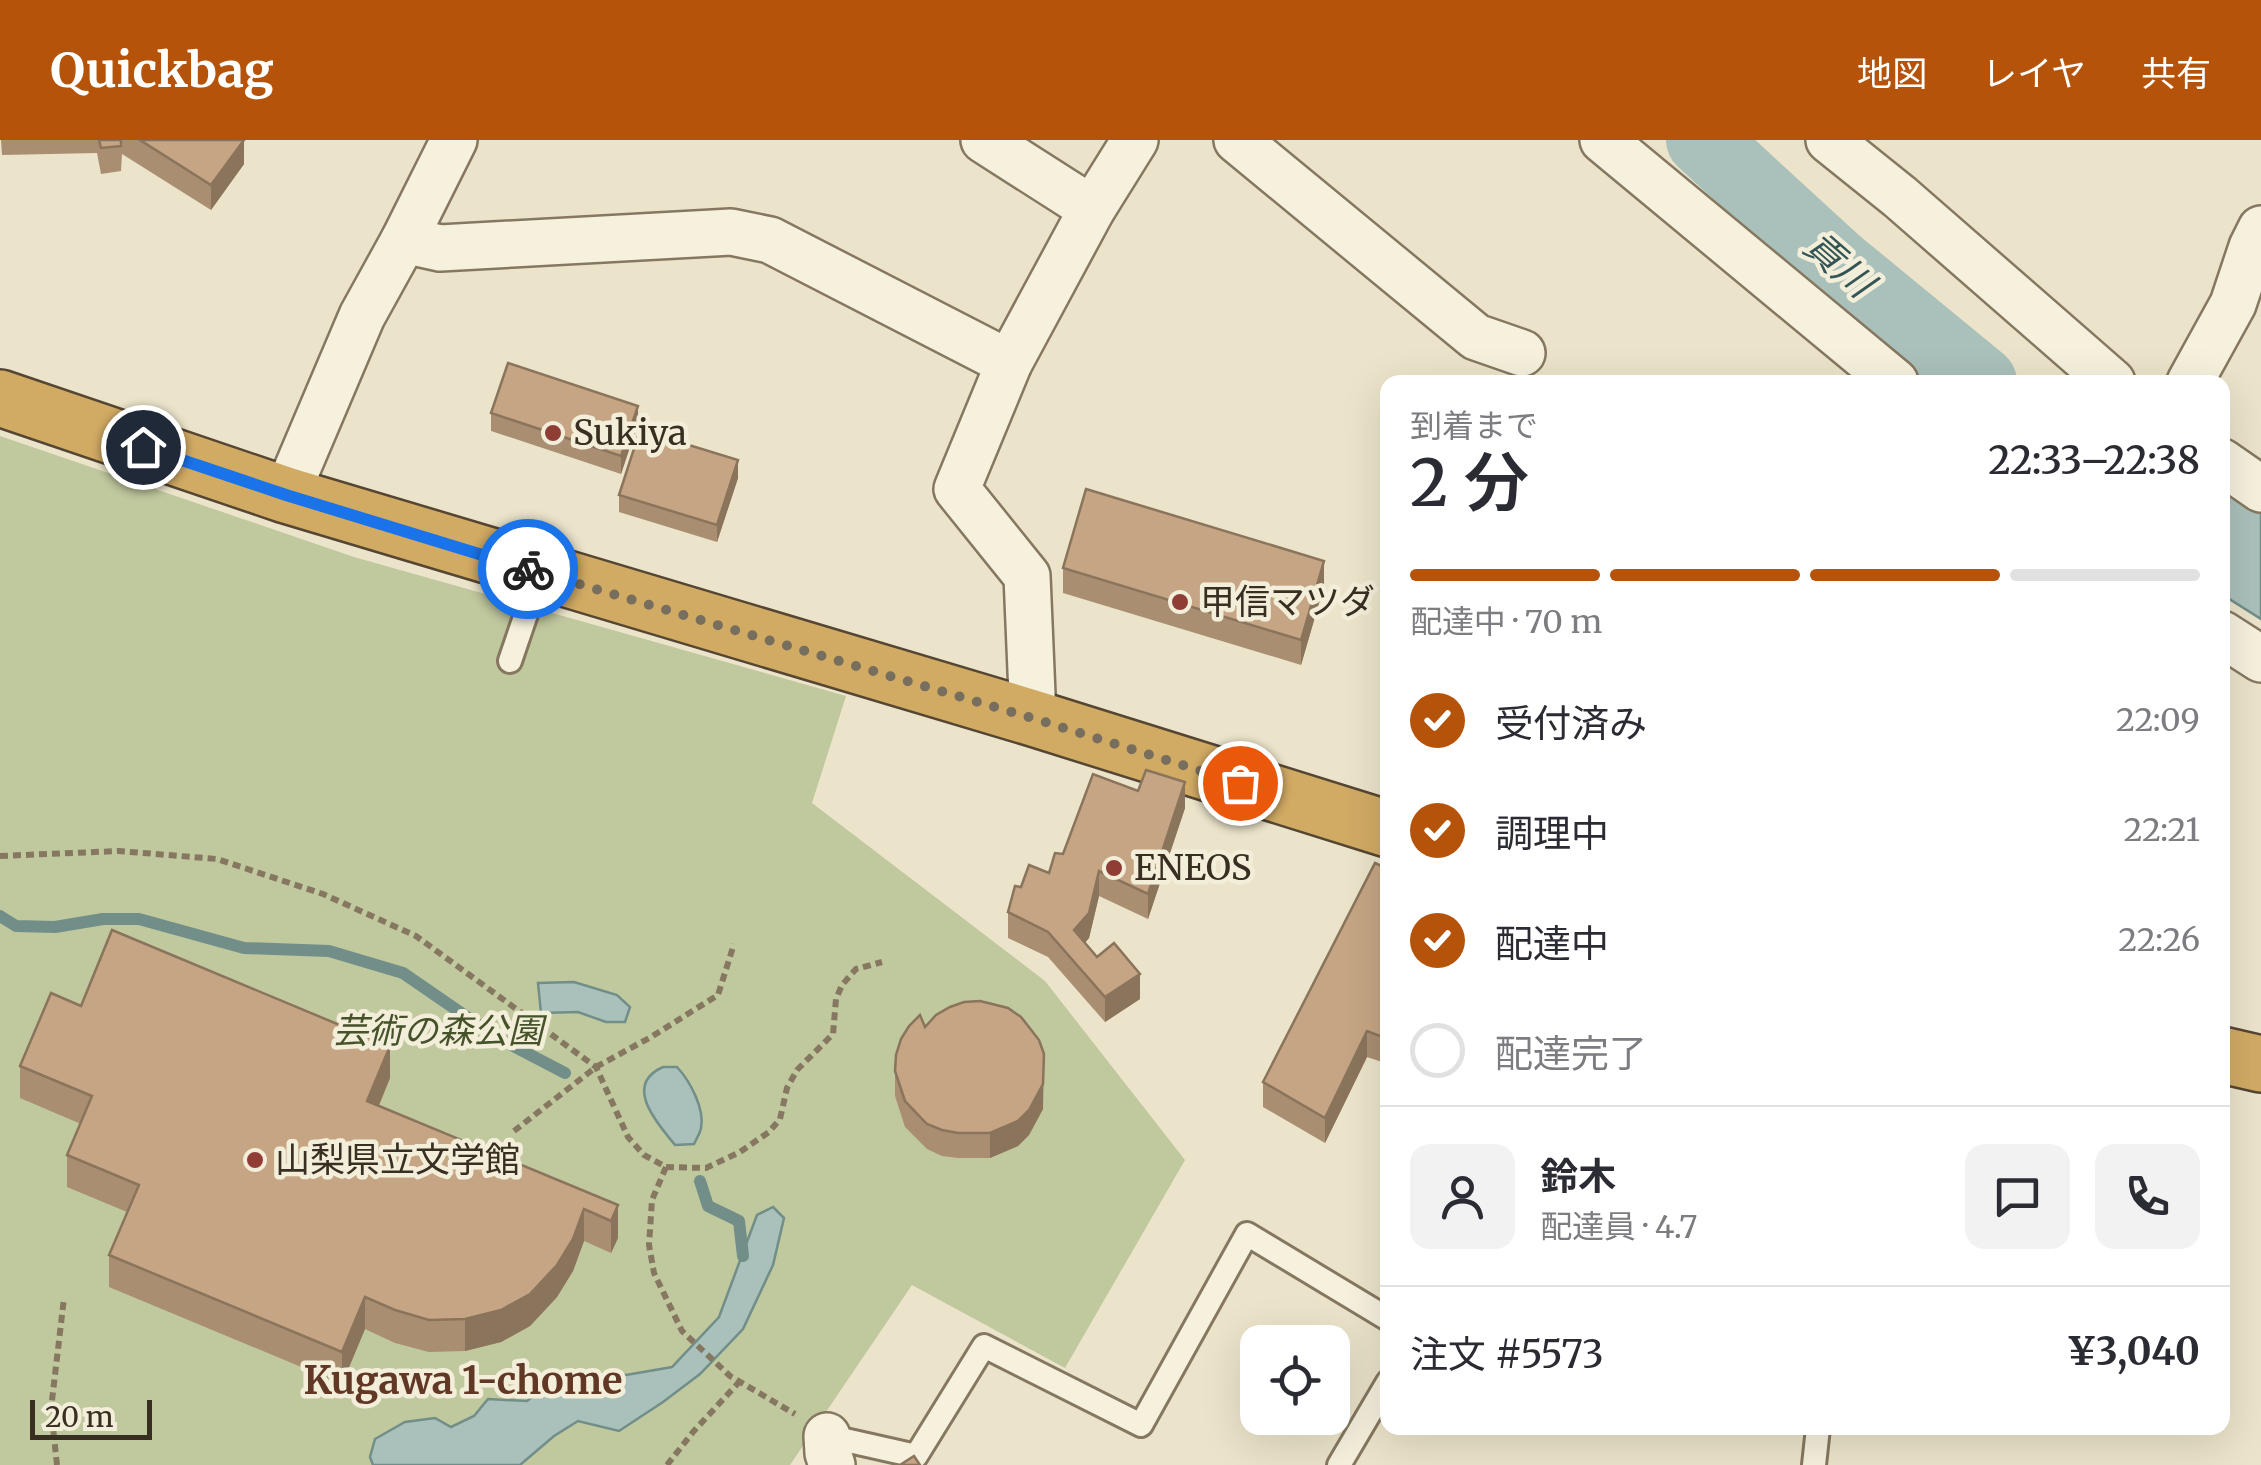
<!DOCTYPE html>
<html lang="ja">
<meta charset="utf-8">
<style>
body{margin:0;font-family:Merriweather,"Noto Sans JP",serif;background:#f2f2f3;color:#2b2b33;height:100vh;display:flex;flex-direction:column;font-size:38px;white-space:nowrap}
*{box-sizing:border-box;margin:0}
p{font-size:32px;color:#7c7c81}
.icon{flex:none;width:55px;height:55px;fill:none;stroke:currentColor;stroke-width:2;stroke-linecap:round;stroke-linejoin:round}
.map{position:relative;flex:1;overflow:hidden}
.sheet{position:absolute;left:1380px;top:235px;width:850px;height:1060px;display:flex;flex-direction:column;background:#fff;border-radius:20px;box-shadow:0 10px 40px #0002}
.sheet>*{flex:none}
.fabs{position:absolute;left:1240px;top:1185px;display:grid;gap:20px}
.fabs a{display:grid;place-items:center;width:110px;height:110px;border-radius:20px;background:#fff;box-shadow:0 10px 40px #0002;font-size:50px}
.scale{position:absolute;left:30px;bottom:25px;width:122px;box-sizing:border-box;padding-left:10px;border:5px solid #382f22;border-top:0;font-size:28px;line-height:35px;white-space:nowrap;color:#382f22;-webkit-text-stroke:8px #f3eed9;paint-order:stroke}
.pin{position:absolute;display:grid;place-items:center;width:85px;height:85px;color:#fff;margin:-42px;border:5px solid #fff;border-radius:50%;box-shadow:0 2px 10px #0007}
.courier{position:absolute;display:grid;place-items:center;width:100px;height:100px;margin:-50px;border:8px solid #1a73e8;border-radius:50%;background:#fff;color:#222;box-shadow:0 2px 12px #0007}
.headline em{font-style:normal;font-weight:600}
.headline div{display:flex;flex-direction:column-reverse}
.headline{display:flex;align-items:center;justify-content:space-between;height:170px;padding:0 30px}
h1{font-size:65px;font-weight:600;line-height:75px}
.bar{display:grid;grid-template-columns:repeat(4,1fr);gap:15px 10px;align-content:center;height:120px;padding:0 30px}
.bar i{height:12px;border-radius:8px;background:#e1e1e2}
.bar .current{background:#b45309}
.bar p{grid-column:span 4}
.line{display:flex;align-items:center;gap:25px;padding:0 30px;border-top:2px solid #e1e1e2}
.line div{flex:1}
.round{display:grid;place-items:center;flex:none;width:105px;height:105px;border-radius:20px;background:#f2f2f3}
ol{padding:0 30px;list-style:none}
li{display:flex;align-items:center;gap:30px;height:110px}
li p{margin-inline-start:auto}
li .icon{padding:10px;border-radius:50%;background:#b45309;color:#fff;stroke-width:4}
li:last-child{color:#7c7c81}
li i{width:55px;height:55px;border:5px solid #e1e1e2;border-radius:50%}
header{display:flex;align-items:center;gap:60px;box-sizing:border-box;height:140px;padding:0 50px;background:#b45309;color:#fff}
header strong{font-size:48px}
nav{display:flex;gap:55px;margin-inline-start:auto;font-size:35px}
.map>svg:first-child{display:block}
.green{fill:#c0c89e}
.water{fill:#aac0bb;stroke:#718e89;stroke-width:2.5}
.lines{fill:none;stroke-linecap:round;stroke-linejoin:round}
.stream{stroke:#718e89;stroke-width:12}
.river{stroke:#aac0bb;stroke-width:72}
.lane-casing{stroke:#867860;stroke-width:28}
.street-casing{stroke:#867860;stroke-width:50}
.highway-casing{stroke:#554633;stroke-width:60}
.path{stroke:#867860;stroke-width:6;stroke-dasharray:8 5;stroke-linecap:butt}
.lane{stroke:#f6f1dd;stroke-width:22}
.street{stroke:#f6f1dd;stroke-width:45}
.highway{stroke:#d1ab64;stroke-width:55}
.wall{fill:#a98e71}
.shaded-wall{fill:#8a745c}
.building{fill:#c5a583;stroke:#8a745c;stroke-width:2.5}
.done{stroke:#776e5d;stroke-width:10;stroke-dasharray:0 18}
.route{stroke:#1a73e8;stroke-width:12}
.poi-dot{fill:#903d35;stroke:#f3eed9;stroke-width:4}
.labels{text-anchor:middle;dominant-baseline:central;stroke-width:9;stroke-linejoin:round;paint-order:stroke}
.poi-label{font-size:35px;fill:#382f22;stroke:#f3eed9;text-anchor:start}
.park-label{font-size:35px;font-style:italic;fill:#45522a;stroke:#f3eed9}
.water-label{font-size:38px;font-style:italic;fill:#335556;stroke:#f3eed9}
.neighbourhood-label{font-size:38px;font-weight:bold;fill:#613725;stroke:#f3eed9}
</style>
<header>
<strong>Quickbag</strong>
<nav><a>地図</a><a>レイヤ</a><a>共有</a></nav>
</header>
<div class="map">
<svg width="2261" height="1325" viewBox="0 0 2261 1325">
<rect width="100%" height="100%" fill="#ebe4ca"/>
<!-- green -->
<path class="green" d="M0,296l354,121 492,139 -34,107 233,178 140,179 -120,208 -153,-83 -122,180h-790z"/>
<!-- water -->
<g class="water">
<path d="M2222,338l39,26v115l-38,-24z"/>
<path d="M574,842l43,13 13,12 -5,15h-19l-28,-10 -37,1 -3,-30z"/>
<path d="M663,927h14c13,14 28,42 24,61 -1,6 -5,11 -7,16l-19,1c-17,-21 -53,-60 -12,-78z"/>
<path d="M773,1067l11,11 -11,47 -30,64 -43,45 -37,28 -44,29 -41,-10 -24,15 -34,29h-147l-3,-8 5,-18 30,-17 30,-4 16,9 23,-11 14,-17 39,2 39,-30 60,4 46,-8 47,-50 38,-102z"/>
</g>
<g class="lines">
<!-- stream -->
<g class="stream">
<path d="M0,776l16,10 39,1 48,-8h36l105,29 85,3 74,22 93,64 69,36"/>
<path d="M700,1041l8,25 31,15 4,35"/>
</g>
<!-- river -->
<path class="river" d="M1702,0l134,123 145,119"/>
<!-- lane casing -->
<g class="lane-casing">
<g id="lane">
<path d="M510,521l30,-88"/>
<path d="M827,1296l89,20 68,-110 157,79 106,-191 141,85"/>
<path d="M1339,1325l49,-83"/>
<path d="M1814,1325l4,-37"/>
</g>
</g>
<!-- street casing -->
<g class="street-casing">
<g id="street">
<path d="M984,0l108,69"/>
<path d="M1237,0l239,197 46,16"/>
<path d="M1603,0l292,242"/>
<path d="M1829,0l71,57 212,185"/>
<path d="M404,100l36,8 291,-16 39,8 239,123"/>
<path d="M2190,242l43,-78 19,-57 9,-18"/>
<path d="M2222,322l39,27"/>
<path d="M286,355l76,-179 42,-76 50,-100"/>
<path d="M2222,494l39,25"/>
<path d="M1033,578l-6,-142 -70,-87 52,-126 83,-154 43,-69"/>
<path d="M827,1296l1,17 4,12"/>
</g>
</g>
<!-- highway casing -->
<g class="highway-casing">
<g id="highway">
<path d="M0,258l286,97 747,223 355,111"/>
<path d="M2222,915l39,9"/>
</g>
</g>
<!-- path -->
<g class="path">
<path d="M0,716l119,-5 98,8 106,35 93,42 180,131 32,70 16,18 22,12 -14,33 -3,45 5,28 28,58 48,45 65,38"/>
<path d="M514,991l82,-64 55,-30 67,-42 16,-51"/>
<path d="M666,1027l40,1 34,-16 29,-20 11,-13 7,-31 10,-18 36,-36 3,-35 6,-14 14,-16 26,-7"/>
<path d="M57,1325l-6,-56 13,-111"/>
<path d="M667,1325l26,-33 47,-51"/>
</g>
<!-- lane -->
<use href="#lane" class="lane"/>
<!-- street -->
<use href="#street" class="street"/>
<!-- highway -->
<use href="#highway" class="highway"/>
</g>
<!-- wall -->
<g class="wall">
<path d="M1,0h243v24l-33,46 -89,-56 -1,17 -20,3 -4,-21 -95,2z"/>
<path d="M491,273l147,10 -17,51 -130,-43z"/>
<path d="M738,338l-21,64 -98,-30v-17z"/>
<path d="M1063,428l261,18 -23,79 -238,-72z"/>
<path d="M1138,651l47,17 -37,111 -49,-23 -10,42 -4,5 12,14 43,42 -35,23 -57,-65 -40,-19v-26l13,-25 28,-14 14,-19z"/>
<path d="M1388,729v195l-21,-7 -42,86 -62,-36v-25z"/>
<path d="M81,866l309,72 -11,28 239,99v33l-7,15 -27,-12 -11,30 -16,26 -27,29 -29,16 -36,9 -36,1 -34,-9 -30,-14 -23,55 -233,-97v-32l18,-43 -60,-25v-32l14,-31 -61,-26v-32z"/>
<path d="M925,887l118,82 -14,26 -11,11 -28,12h-32l-16,-2 -15,-7 -22,-22 -10,-31v-25z"/>
</g>
<!-- shaded-wall -->
<g class="shaded-wall">
<path d="M244,0v24l-33,46v-25z"/>
<path d="M638,266v17l-17,51v-18z"/>
<path d="M738,320v18l-21,64v-17z"/>
<path d="M1324,421v25l-23,79v-25z"/>
<path d="M1185,642v26l-37,111v-25z"/>
<path d="M1099,731v25l-10,42 -15,17v-25z"/>
<path d="M1140,834v25l-35,23v-25z"/>
<path d="M1367,891v26l-42,86v-25z"/>
<path d="M390,906v32l-23,55v-32z"/>
<path d="M1044,914l-1,55 -14,26 -11,11 -28,12v-25z"/>
<path d="M618,1065v33l-7,15v-32z"/>
<path d="M584,1069v32l-11,30 -16,26 -27,29 -29,16 -36,9v-32z"/>
<path d="M365,1157v32l-23,55v-32z"/>
</g>
<!-- building -->
<g class="building">
<path d="M99,0h22v6l-20,2z"/>
<path d="M140,0h104l-33,45z"/>
<path d="M508,223l130,43 -17,50 -130,-43z"/>
<path d="M640,290l98,30 -21,65 -98,-30z"/>
<path d="M1086,349l238,72 -23,79 -238,-72z"/>
<path d="M1146,630l39,12 -37,112 -49,-23 -10,42 -15,17 23,27 17,-14 26,31 -35,23 -57,-65 -40,-20 7,-26 6,1 8,-22 20,8 6,-20 8,1 30,-80 45,17z"/>
<path d="M1375,723l13,6v170l-21,-8 -42,87 -62,-36z"/>
<path d="M112,790l278,116 -23,55 251,104 -7,16 -27,-12 -11,30 -16,26 -27,29 -29,16 -36,9 -36,1 -34,-10 -30,-13 -23,55 -233,-97 30,-70 -72,-30 25,-59 -72,-30 31,-73 30,13z"/>
<path d="M980,861l28,7 13,9 18,23 5,14 -1,30 -14,26 -11,11 -28,12h-32l-16,-3 -15,-6 -22,-23 -10,-30 1,-16 5,-16 8,-13 11,-11 5,12 11,-12 14,-8 14,-5z"/>
<path d="M914,1316l6,9h-20z"/>
</g>
<g class="lines">
<!-- done -->
<path class="done" d="M528,429l504,149 208,65"/>
<!-- route -->
<path class="route" d="M143,307l143,48 242,74"/>
</g>
<!-- markers -->
<g class="poi-dot">
<circle cx="553" cy="293" r="10"/>
<circle cx="1180" cy="462" r="10"/>
<circle cx="1114" cy="728" r="10"/>
<circle cx="255" cy="1020" r="10"/>
</g>
<g class="labels">
<!-- poi labels -->
<g class="poi-label">
<text x="573" y="293">Sukiya</text>
<text x="1200" y="462">甲信マツダ</text>
<text x="1134" y="728">ENEOS</text>
<text x="275" y="1020">山梨県立文学館</text>
</g>
<!-- park labels -->
<g class="park-label">
<text x="438" y="891">芸術の森公園</text>
</g>
<!-- water labels -->
<g class="water-label">
<text transform="translate(1839 124) rotate(41)">貢川</text>
</g>
<!-- neighbourhood labels -->
<g class="neighbourhood-label">
<text x="463" y="1240">Kugawa 1-chome</text>
</g>
</g>
</svg>
<div class="fabs">
<a><svg class="icon" aria-label="locate" viewBox="0 0 24 24"><circle cx="12" cy="12" r="6"/><path d="M12 2v4M12 18v4M2 12h4M18 12h4"/></svg></a>
</div>
<div class="scale">20 m</div>
<div class="pin" style="left:1240px;top:643px;background:#ea580c"><svg class="icon" aria-label="bag" viewBox="0 0 24 24"><path d="M5 8h14l-1 12H6zM9 8a3 3 0 0 1 6 0"/></svg></div>
<div class="pin" style="left:143px;top:307px;background:#1f2937"><svg class="icon" aria-label="home" viewBox="0 0 24 24"><path d="M3 11l9-7 9 7M6 9v11h12V9"/></svg></div>
<div class="courier" style="left:528px;top:429px"><svg class="icon" aria-label="bike" viewBox="0 0 24 24"><circle cx="6" cy="16" r="4"/><circle cx="18" cy="16" r="4"/><path d="M6 16l4-8h5l3 8M10 8l3 8H6M13 5h3"/></svg></div>
<section class="sheet">
<div class="headline"><div><h1>2 分</h1><p>到着まで</p></div><em>22:33–22:38</em></div>
<div class="bar"><i class="current"></i><i class="current"></i><i class="current"></i><i></i><p>配達中 · 70 m</p></div>
<ol>
<li><svg class="icon" aria-label="check" viewBox="0 0 24 24"><path d="M5 12l5 5 9-10"/></svg>受付済み<p>22:09</p></li>
<li><svg class="icon" aria-label="check" viewBox="0 0 24 24"><path d="M5 12l5 5 9-10"/></svg>調理中<p>22:21</p></li>
<li><svg class="icon" aria-label="check" viewBox="0 0 24 24"><path d="M5 12l5 5 9-10"/></svg>配達中<p>22:26</p></li>
<li><i></i>配達完了</li>
</ol>
<div class="line" style="height:180px"><a class="round"><svg class="icon" aria-label="person" viewBox="0 0 24 24"><circle cx="12" cy="8" r="4"/><path d="M4 21q1-7 8-7t8 7"/></svg></a><div><b>鈴木</b><p>配達員 · 4.7</p></div><a class="round"><svg class="icon" aria-label="chat" viewBox="0 0 24 24"><path d="M4 5h16v11H9l-5 4z"/></svg></a><a class="round"><svg class="icon" aria-label="phone" viewBox="0 0 24 24"><path d="M5 4h4l2 5-3 2q2 4 5 5l2-3 5 2v4C11 20 4 13 5 4z"/></svg></a></div>
<div class="line" style="height:130px"><div>注文 #5573</div><b>¥3,040</b></div>
</section>
</div>
